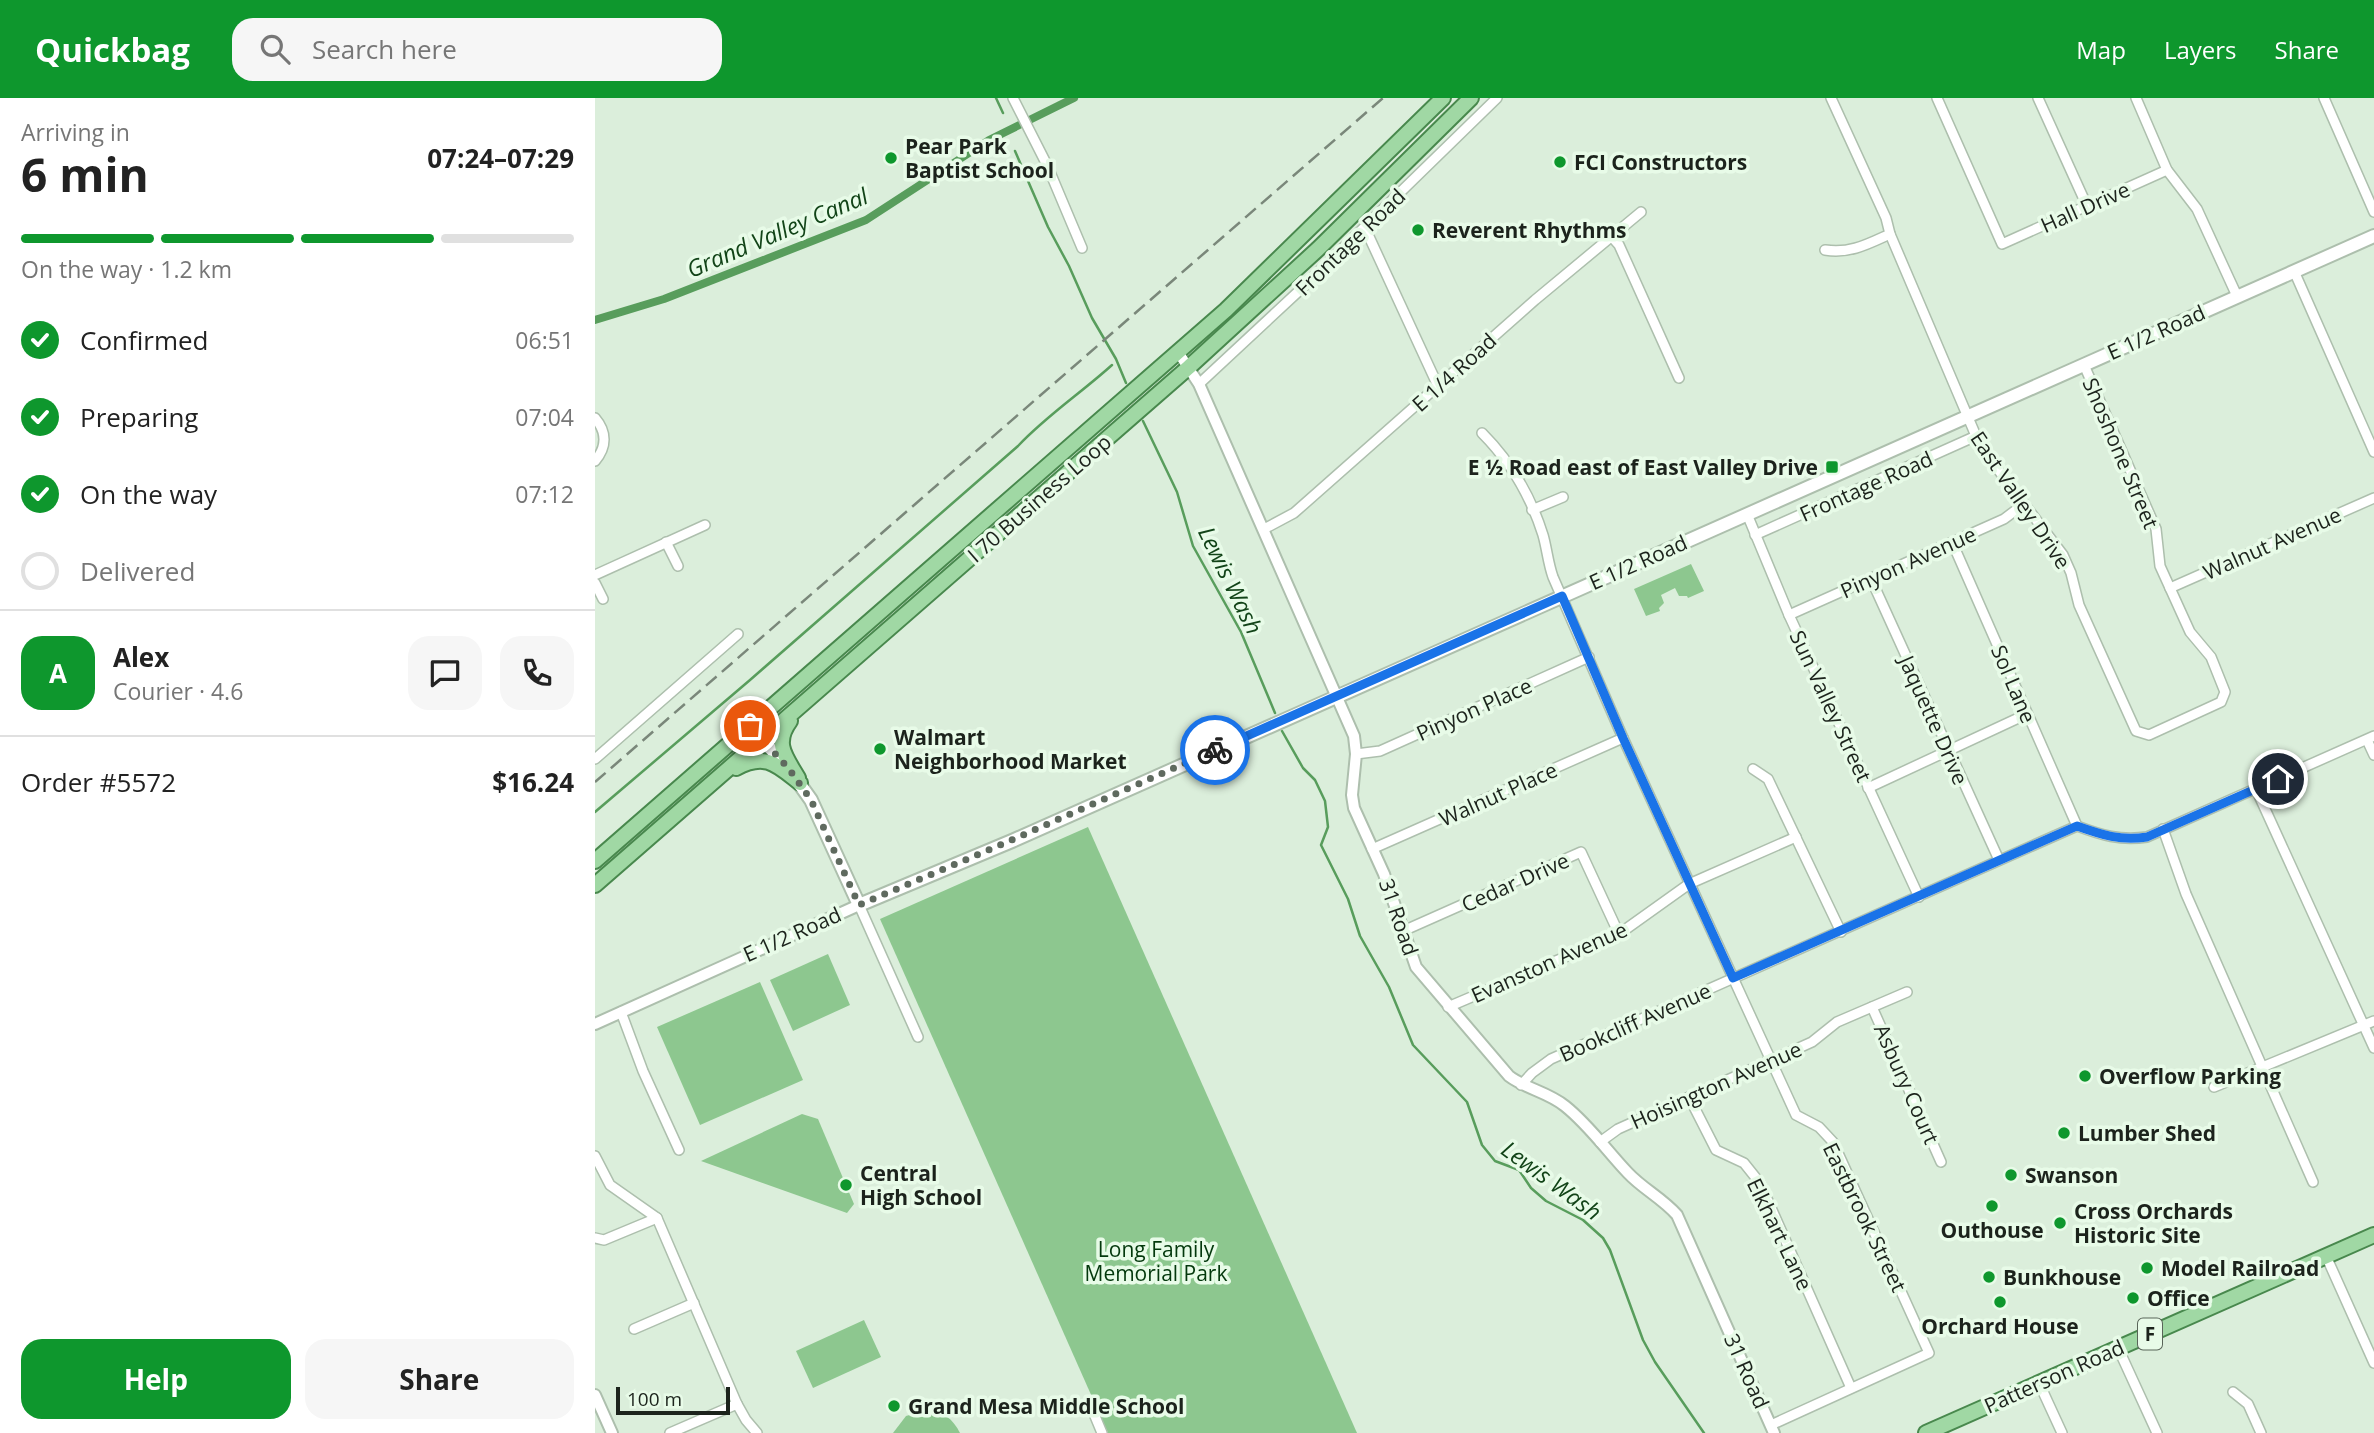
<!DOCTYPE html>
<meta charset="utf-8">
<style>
body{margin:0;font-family:"Open Sans",sans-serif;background:#f6f6f6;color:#222;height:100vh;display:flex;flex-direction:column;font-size:26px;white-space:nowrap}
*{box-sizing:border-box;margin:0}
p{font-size:23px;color:#767676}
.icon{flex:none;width:38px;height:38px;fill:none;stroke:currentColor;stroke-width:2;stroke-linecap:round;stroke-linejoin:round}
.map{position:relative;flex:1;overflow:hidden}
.drawer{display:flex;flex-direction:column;background:#fff;width:595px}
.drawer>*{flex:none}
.scale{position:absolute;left:21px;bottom:18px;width:114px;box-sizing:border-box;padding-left:7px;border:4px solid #1c231c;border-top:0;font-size:19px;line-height:24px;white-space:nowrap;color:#1c231c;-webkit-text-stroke:5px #e8fbe8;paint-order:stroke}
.pin{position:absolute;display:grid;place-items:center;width:60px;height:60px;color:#fff;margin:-30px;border:4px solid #fff;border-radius:50%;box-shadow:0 2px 7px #0007}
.courier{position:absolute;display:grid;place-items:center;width:70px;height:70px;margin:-35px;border:5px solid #1a73e8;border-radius:50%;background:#fff;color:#222;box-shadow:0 2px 9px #0007}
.headline em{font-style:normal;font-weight:700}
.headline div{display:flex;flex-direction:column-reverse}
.headline{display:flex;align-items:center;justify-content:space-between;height:119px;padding:0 21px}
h1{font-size:46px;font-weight:700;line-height:52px}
.bar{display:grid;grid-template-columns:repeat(4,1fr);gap:10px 7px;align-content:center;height:84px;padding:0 21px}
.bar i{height:9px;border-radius:5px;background:#e0e0e0}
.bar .current{background:#0e972d}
.bar p{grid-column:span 4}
.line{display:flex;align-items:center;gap:18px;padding:0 21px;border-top:2px solid #e0e0e0}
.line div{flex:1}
.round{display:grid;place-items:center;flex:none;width:74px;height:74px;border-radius:21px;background:#f6f6f6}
ol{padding:0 21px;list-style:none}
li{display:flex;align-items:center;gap:21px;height:77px}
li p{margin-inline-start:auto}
li .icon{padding:7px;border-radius:50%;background:#0e972d;color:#fff;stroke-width:4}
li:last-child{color:#767676}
li i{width:38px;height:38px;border:4px solid #e0e0e0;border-radius:50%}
.primary-button{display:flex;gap:14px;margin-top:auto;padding:14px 21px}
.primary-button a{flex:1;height:80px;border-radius:21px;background:#0e972d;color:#fff;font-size:28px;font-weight:700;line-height:80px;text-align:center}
.primary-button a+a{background:#f6f6f6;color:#222}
header{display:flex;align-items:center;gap:42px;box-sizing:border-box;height:98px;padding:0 35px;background:#0e972d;color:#fff}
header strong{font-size:33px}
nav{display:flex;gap:38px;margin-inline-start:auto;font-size:24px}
.search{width:490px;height:63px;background:#f6f6f6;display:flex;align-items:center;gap:18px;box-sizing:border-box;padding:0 24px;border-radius:21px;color:#767676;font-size:26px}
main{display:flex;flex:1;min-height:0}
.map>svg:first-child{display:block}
.green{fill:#8dc78f}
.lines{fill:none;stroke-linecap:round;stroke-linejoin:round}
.stream{stroke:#589d5c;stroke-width:2.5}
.canal{stroke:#589d5c;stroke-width:8}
.minor-casing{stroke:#adbfad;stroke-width:12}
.tertiary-casing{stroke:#adbfad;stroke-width:14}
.secondary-casing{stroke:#adbfad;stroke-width:16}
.primary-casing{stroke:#48884d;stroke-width:18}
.minor{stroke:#fff;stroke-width:9}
.tertiary{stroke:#fff;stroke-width:10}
.secondary{stroke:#fff;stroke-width:12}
.primary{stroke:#a0d8a4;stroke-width:14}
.rail{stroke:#7a877a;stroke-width:2.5;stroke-dasharray:14 7;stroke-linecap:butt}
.done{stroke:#5f6a5f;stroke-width:7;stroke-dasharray:0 12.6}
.route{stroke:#1a73e8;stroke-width:9}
.poi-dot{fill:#0e972d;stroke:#e8fbe8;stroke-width:2.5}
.labels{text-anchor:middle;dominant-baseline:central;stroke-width:7;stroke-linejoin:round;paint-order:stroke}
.shield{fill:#e8fbe8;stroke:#596459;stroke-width:2}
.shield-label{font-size:19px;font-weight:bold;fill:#1c231c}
.poi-label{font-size:21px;font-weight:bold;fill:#1c231c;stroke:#e8fbe8;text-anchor:start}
.street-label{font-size:21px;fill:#1c231c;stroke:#e8fbe8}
.park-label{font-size:21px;fill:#03380c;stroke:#e8fbe8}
.water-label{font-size:23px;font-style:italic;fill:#124418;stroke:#e8fbe8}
</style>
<header>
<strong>Quickbag</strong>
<div class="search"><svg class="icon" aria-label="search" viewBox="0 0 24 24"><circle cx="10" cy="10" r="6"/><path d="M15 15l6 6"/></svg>Search here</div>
<nav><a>Map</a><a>Layers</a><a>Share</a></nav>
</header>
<main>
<section class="drawer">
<div class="headline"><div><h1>6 min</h1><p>Arriving in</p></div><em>07:24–07:29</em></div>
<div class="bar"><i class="current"></i><i class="current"></i><i class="current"></i><i></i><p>On the way · 1.2 km</p></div>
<ol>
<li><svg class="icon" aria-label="check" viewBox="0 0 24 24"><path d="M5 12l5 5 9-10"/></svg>Confirmed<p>06:51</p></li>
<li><svg class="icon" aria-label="check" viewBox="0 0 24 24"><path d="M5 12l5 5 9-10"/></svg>Preparing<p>07:04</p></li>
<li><svg class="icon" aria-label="check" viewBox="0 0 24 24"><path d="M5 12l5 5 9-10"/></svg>On the way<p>07:12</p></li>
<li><i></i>Delivered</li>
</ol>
<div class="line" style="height:126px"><b class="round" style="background:#0e972d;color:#fff">A</b><div><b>Alex</b><p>Courier · 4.6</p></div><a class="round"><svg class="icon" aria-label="chat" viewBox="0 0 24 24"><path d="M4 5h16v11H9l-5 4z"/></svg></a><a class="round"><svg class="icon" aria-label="phone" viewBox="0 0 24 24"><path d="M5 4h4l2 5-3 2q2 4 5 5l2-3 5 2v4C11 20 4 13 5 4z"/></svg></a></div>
<div class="line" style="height:91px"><div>Order #5572</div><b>$16.24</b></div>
<div class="primary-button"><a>Help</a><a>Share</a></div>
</section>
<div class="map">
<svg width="1779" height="1335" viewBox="0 0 1779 1335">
<rect width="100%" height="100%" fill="#dbeedb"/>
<!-- green -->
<g class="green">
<path d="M1096,466l13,27 -16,7 -1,-2h-8l-4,-8 -14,7 3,8 -5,5 1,3 -14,5 -12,-27z"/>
<path d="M493,729l269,606h-249l-228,-514z"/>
<path d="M233,856l22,51 -57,26 -23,-51z"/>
<path d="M165,884l43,98 -103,45 -43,-98z"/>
<path d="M207,1016l16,5 36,85 -7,9 -146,-52z"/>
<path d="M269,1222l17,37 -68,31 -17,-37z"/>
<path d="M332,1312c16,1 26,9 33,23h-67l13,-17z"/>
</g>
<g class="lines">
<!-- stream -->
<g class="stream">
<path d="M401,0l7,15"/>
<path d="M420,53l33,76 21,39 23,52 24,41 10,24"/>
<path d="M548,323l34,71 16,54 48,86 34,81"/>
<path d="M687,633l21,37 12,12 10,21 3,26 -7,18 27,54 12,37 29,51 24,58 54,57 15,43 13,16 24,9 12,18 15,13 37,19 20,18 7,12 33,90 12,22 49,71"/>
<path d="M0,714l155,-132 268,-234c28,-30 63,-53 94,-81"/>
</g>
<!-- canal -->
<path class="canal" d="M0,222l69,-21 202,-79 123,-80 85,-42"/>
<!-- minor casing -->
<g class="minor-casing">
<g id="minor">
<path d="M418,0l34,67 35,83"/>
<path d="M1236,0l55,120 4,16 86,202 8,15 79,104 8,18 8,32 57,126 13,4 72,-33 4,-10 -14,-35 -21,-25 -30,-66 -4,-37 -72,-164"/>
<path d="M1342,0l65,146 165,-74"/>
<path d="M1443,0l49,108"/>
<path d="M1541,0l31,72 30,39 40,87"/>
<path d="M1729,0l50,114"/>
<path d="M770,130l73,158"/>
<path d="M1016,138l8,9 60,133"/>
<path d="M1230,152c25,4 43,-6 65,-16"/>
<path d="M1699,173l80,181"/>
<path d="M604,286l101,-94 197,-192"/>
<path d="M0,320c12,14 12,29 0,43"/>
<path d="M887,335c28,28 49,64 61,102 4,14 5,28 10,42l70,161 173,377 23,12 14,15 96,211 -158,72"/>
<path d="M937,412l31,-13"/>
<path d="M1152,416l42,101 130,282"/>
<path d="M669,431l30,-16 241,-213 106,-88"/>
<path d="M1160,437l221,-99"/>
<path d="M71,444l12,24"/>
<path d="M1357,444l125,284"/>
<path d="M0,477l110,-50"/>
<path d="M1276,481l128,281"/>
<path d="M0,485l8,16"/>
<path d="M1575,490l204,-90"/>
<path d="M1194,517l215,-96 20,-15"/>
<path d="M1772,642l7,15"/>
<path d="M761,656l24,-3 209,-94"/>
<path d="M0,661l143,-125"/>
<path d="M1158,671l15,10 73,153"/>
<path d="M1273,690l159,-74"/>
<path d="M1661,691l118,259"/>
<path d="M1568,731l23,65 127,288"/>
<path d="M777,751l251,-111"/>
<path d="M264,807l59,132"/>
<path d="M808,833l178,-79 38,82"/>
<path d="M853,909l171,-73 70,-50 107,-47"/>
<path d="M1277,909l69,155"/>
<path d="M26,914l22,59 36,79"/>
<path d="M926,987l11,-12 19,-14 526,-233c24,9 43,15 70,11l227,-101"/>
<path d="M1619,989l160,-66"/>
<path d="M1094,999l27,53 28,13 16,20 91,205"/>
<path d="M1005,1044l18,-13 194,-87 25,-20 70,-30"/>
<path d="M0,1058l15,29 47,33 80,186 9,16 11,13"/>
<path d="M0,1140l9,2 53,-22"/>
<path d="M1731,1158l48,107"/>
<path d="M39,1231l60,-26"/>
<path d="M1523,1250l39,85"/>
<path d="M1444,1285l23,50"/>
<path d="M1638,1294l15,12 13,29"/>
<path d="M497,1311l10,24"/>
<path d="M75,1335l67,-29"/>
</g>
</g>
<!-- tertiary casing -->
<g class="tertiary-casing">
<g id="tertiary">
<path d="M583,254l21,32 155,352 2,18 -4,41 2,13 30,66 32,93 93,109c17,13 39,16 56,30 24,19 42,45 63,67 15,16 34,25 49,42l97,218"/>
<path d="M0,926l264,-119"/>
<path d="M0,1297l17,38"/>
</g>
</g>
<!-- secondary casing -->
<g class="secondary-casing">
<path id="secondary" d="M155,628l39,43 22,31 48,105 153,-64 1362,-605"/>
</g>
<!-- primary casing -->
<g class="primary-casing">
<g id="primary">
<path d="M195,623c-17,23 -4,36 8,57"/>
<path d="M141,670c30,-16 41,-3 64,15"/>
<path d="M0,763l631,-551 217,-212"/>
<path d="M0,787l594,-518 129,-118 153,-151"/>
<path d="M1331,1335l448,-198"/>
</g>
</g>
<!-- minor -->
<use href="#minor" class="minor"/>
<!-- tertiary -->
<use href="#tertiary" class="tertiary"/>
<!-- secondary -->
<use href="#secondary" class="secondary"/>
<!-- primary -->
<use href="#primary" class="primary"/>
<!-- rail -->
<path class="rail" d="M0,684l788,-684"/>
</g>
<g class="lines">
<!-- done -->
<path class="done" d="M155,628l39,43 22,31 48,105 139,-59 217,-96"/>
<!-- route -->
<path class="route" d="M620,652l347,-154 61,142 110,240 344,-152c25,9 43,15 70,11l131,-58"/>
</g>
<!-- markers -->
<g class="poi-dot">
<circle cx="296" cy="60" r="7"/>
<circle cx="965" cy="64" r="7"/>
<circle cx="823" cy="132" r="7"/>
<rect x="1230" y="362" width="14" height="14" rx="3.5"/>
<circle cx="285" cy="651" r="7"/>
<circle cx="1490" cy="978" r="7"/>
<circle cx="1469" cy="1035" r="7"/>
<circle cx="1416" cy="1077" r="7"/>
<circle cx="251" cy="1087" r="7"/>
<circle cx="1397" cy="1108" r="7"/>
<circle cx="1465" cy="1125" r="7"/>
<circle cx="1552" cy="1170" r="7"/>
<circle cx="1394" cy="1179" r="7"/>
<circle cx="1538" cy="1200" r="7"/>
<circle cx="1405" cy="1204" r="7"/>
<circle cx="299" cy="1308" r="7"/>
</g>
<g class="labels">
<!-- shield labels -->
<rect class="shield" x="1543" y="1220.5" width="24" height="31" rx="5"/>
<g class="shield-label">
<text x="1555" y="1236">F</text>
</g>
<!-- poi labels -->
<g class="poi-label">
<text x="310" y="48">Pear Park<tspan x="310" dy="24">Baptist School</tspan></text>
<text x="979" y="64">FCI Constructors</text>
<text x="837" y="132">Reverent Rhythms</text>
<text x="1223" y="369" text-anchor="end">E ½ Road east of East Valley Drive</text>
<text x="299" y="639">Walmart<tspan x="299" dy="24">Neighborhood Market</tspan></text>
<text x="1504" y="978">Overflow Parking</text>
<text x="1483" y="1035">Lumber Shed</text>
<text x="265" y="1075">Central<tspan x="265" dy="24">High School</tspan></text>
<text x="1430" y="1077">Swanson</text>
<text x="1479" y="1113">Cross Orchards<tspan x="1479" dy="24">Historic Site</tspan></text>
<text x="1397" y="1132" text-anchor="middle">Outhouse</text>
<text x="1566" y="1170">Model Railroad</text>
<text x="1408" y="1179">Bunkhouse</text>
<text x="1552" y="1200">Office</text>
<text x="1405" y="1228" text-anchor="middle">Orchard House</text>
<text x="313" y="1308">Grand Mesa Middle School</text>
</g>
<!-- street labels -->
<g class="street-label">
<text transform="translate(1490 109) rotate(-24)">Hall Drive</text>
<text transform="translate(755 144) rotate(-44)">Frontage Road</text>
<text transform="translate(1561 234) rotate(-24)">E 1/2 Road</text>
<text transform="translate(859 274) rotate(-42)">E 1/4 Road</text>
<text transform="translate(1526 355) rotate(67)">Shoshone Street</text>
<text transform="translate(1271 388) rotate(-24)">Frontage Road</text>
<text transform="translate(444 400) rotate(-41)">I 70 Business Loop</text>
<text transform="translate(1426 402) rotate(56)">East Valley Drive</text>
<text transform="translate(1677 445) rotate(-24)">Walnut Avenue</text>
<text transform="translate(1043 464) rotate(-24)">E 1/2 Road</text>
<text transform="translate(1313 464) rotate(-24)">Pinyon Avenue</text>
<text transform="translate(1419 586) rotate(67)">Sol Lane</text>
<text transform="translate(1236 608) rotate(65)">Sun Valley Street</text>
<text transform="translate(879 611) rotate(-24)">Pinyon Place</text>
<text transform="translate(1339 622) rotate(66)">Jaquette Drive</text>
<text transform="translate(903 696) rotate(-24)">Walnut Place</text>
<text transform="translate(920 784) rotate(-24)">Cedar Drive</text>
<text transform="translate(804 819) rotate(71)">31 Road</text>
<text transform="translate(197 836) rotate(-24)">E 1/2 Road</text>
<text transform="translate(954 864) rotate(-24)">Evanston Avenue</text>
<text transform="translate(1040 924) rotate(-24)">Bookcliff Avenue</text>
<text transform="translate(1312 986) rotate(66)">Asbury Court</text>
<text transform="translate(1121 987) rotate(-24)">Hoisington Avenue</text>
<text transform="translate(1270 1119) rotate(64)">Eastbrook Street</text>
<text transform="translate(1185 1136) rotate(64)">Elkhart Lane</text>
<text transform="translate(1152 1273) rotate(66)">31 Road</text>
<text transform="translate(1459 1278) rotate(-24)">Patterson Road</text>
</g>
<!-- park labels -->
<g class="park-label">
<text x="561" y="1151">Long Family<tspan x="561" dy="24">Memorial Park</tspan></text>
</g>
<!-- water labels -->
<g class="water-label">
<text transform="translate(182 134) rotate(-23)">Grand Valley Canal</text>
<text transform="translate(636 482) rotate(64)">Lewis Wash</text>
<text transform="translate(957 1082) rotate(36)">Lewis Wash</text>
</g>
</g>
</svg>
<div class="scale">100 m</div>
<div class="pin" style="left:155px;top:628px;background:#ea580c"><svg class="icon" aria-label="bag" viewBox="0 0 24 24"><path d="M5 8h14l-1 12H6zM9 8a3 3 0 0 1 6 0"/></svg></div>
<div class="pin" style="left:1683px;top:681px;background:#1f2937"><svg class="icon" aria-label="home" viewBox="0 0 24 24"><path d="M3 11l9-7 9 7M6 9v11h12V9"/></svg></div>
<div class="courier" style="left:620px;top:652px"><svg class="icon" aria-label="bike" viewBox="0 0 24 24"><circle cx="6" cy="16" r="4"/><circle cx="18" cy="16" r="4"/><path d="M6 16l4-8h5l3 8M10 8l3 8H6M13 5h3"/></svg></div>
</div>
</main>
